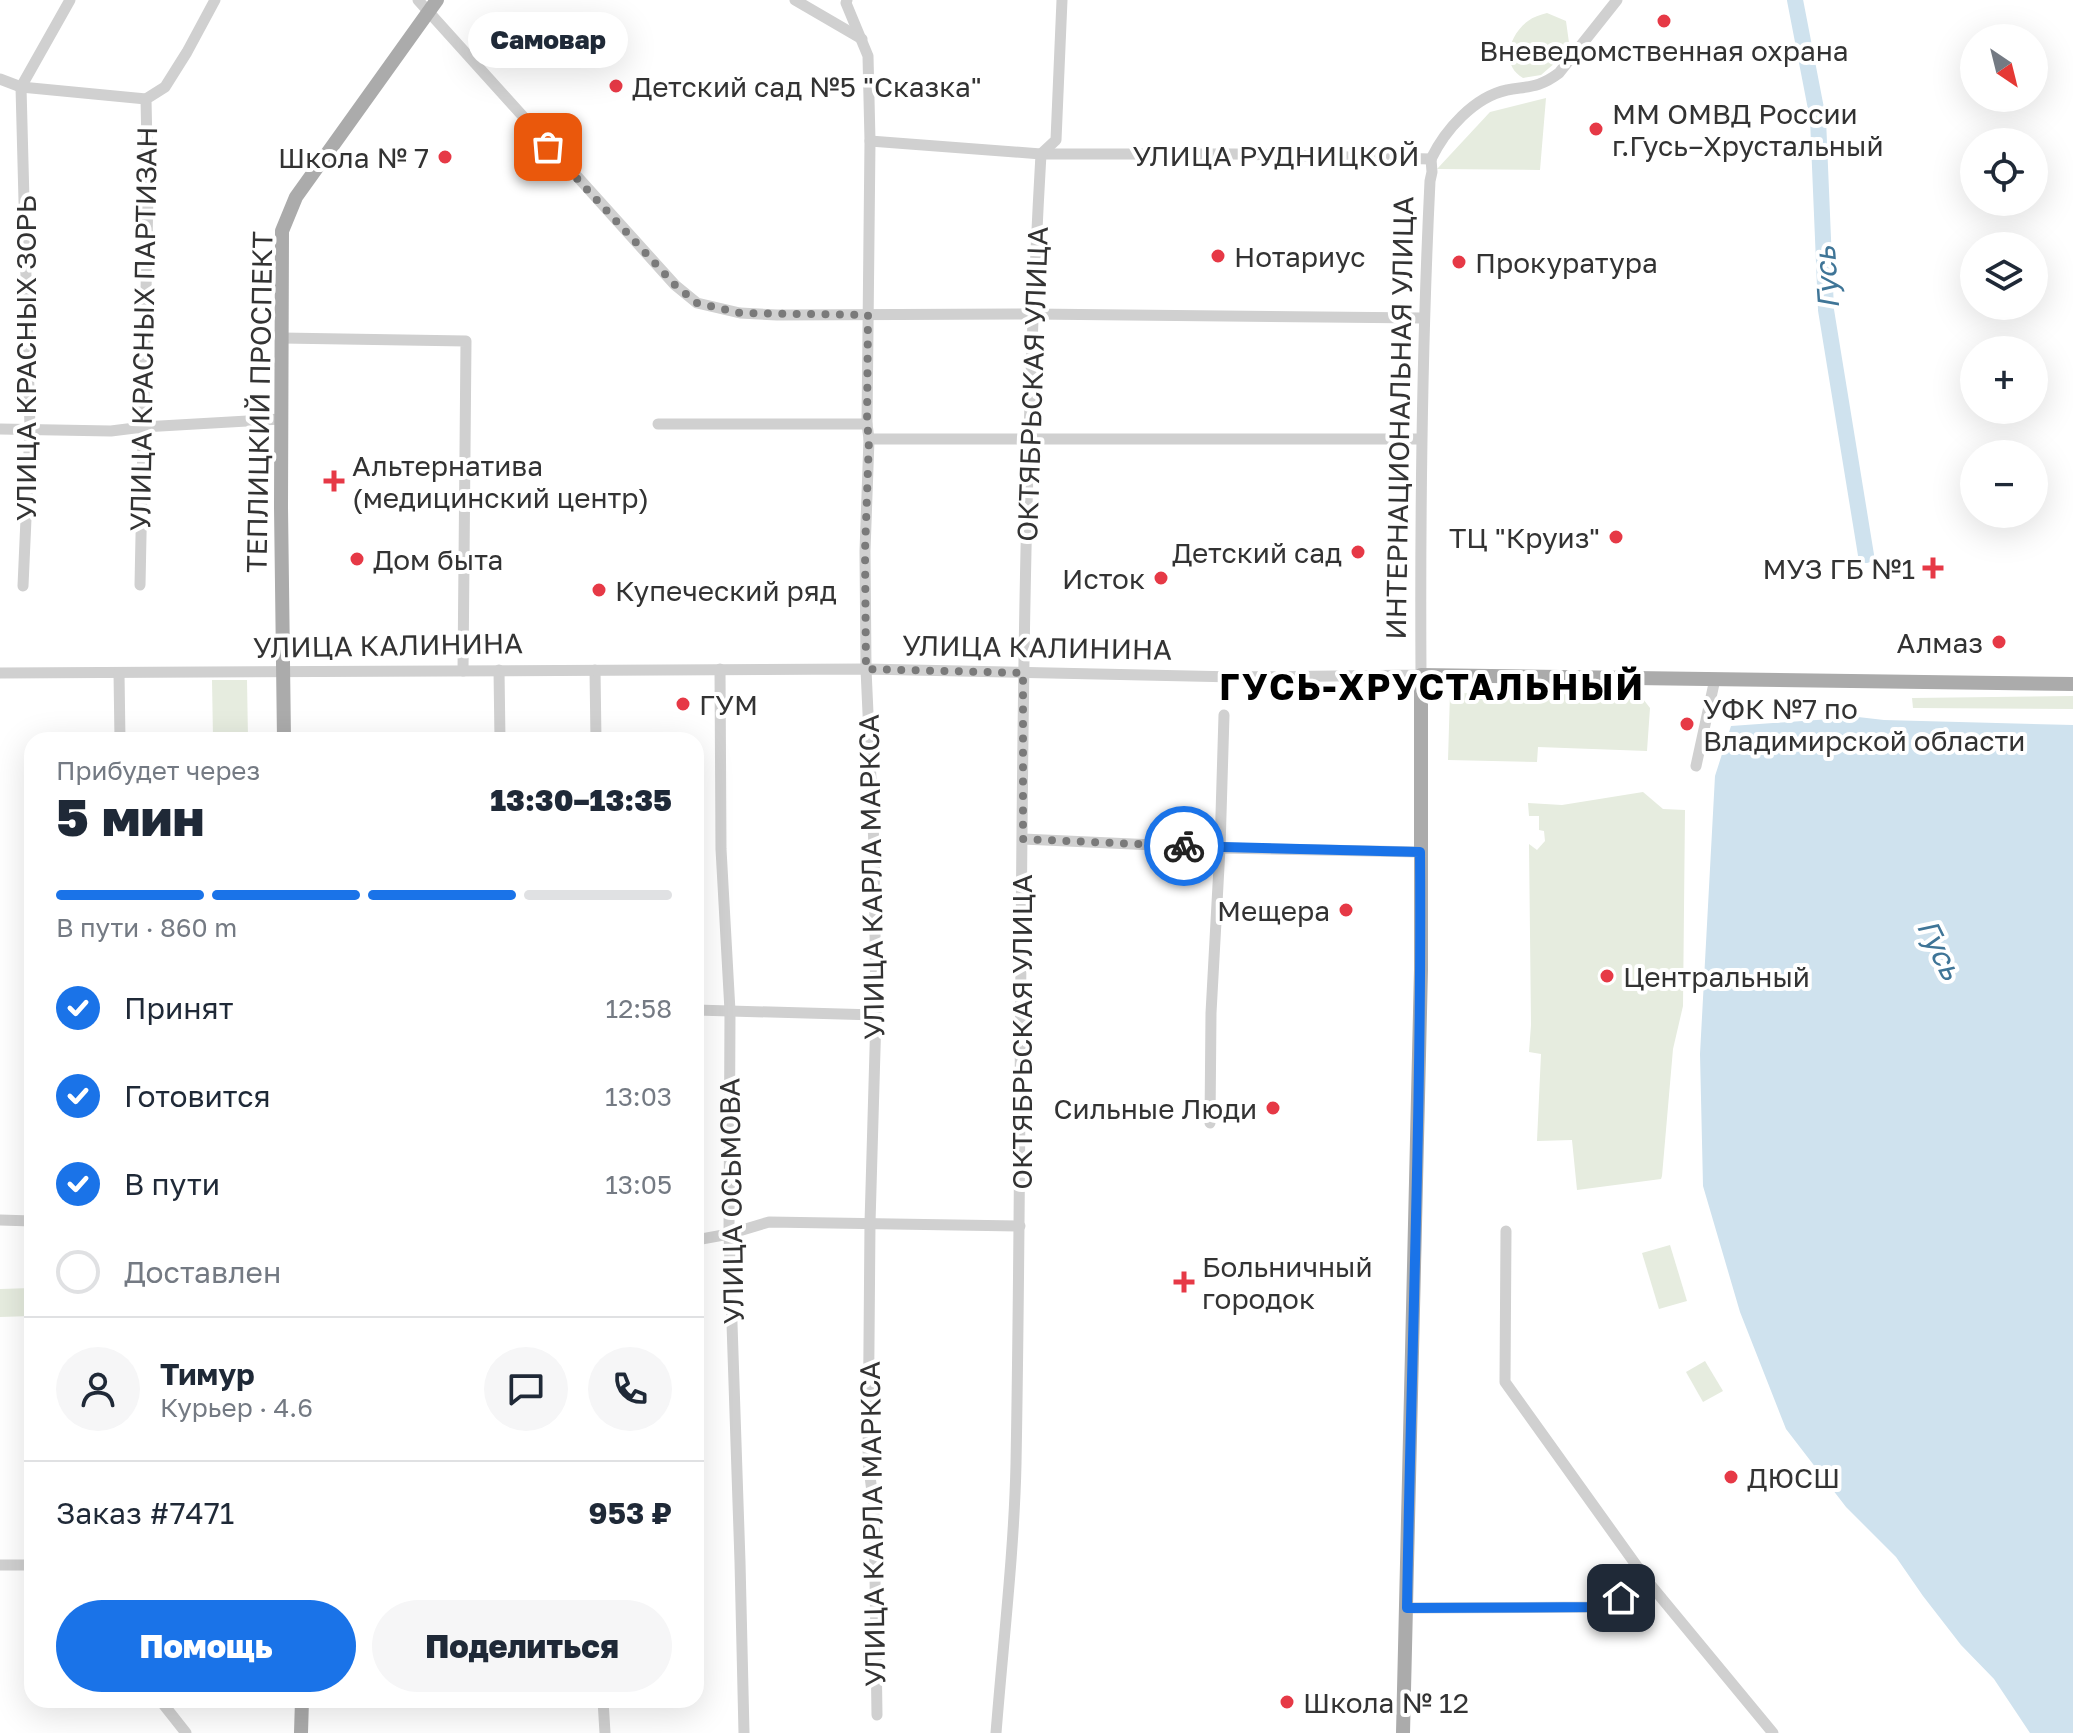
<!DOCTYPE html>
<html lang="ru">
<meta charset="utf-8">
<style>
body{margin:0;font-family:"Golos Text",sans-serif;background:#f6f6f7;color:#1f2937;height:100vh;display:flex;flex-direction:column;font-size:30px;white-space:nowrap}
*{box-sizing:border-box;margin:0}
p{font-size:26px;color:#747a83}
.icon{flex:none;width:44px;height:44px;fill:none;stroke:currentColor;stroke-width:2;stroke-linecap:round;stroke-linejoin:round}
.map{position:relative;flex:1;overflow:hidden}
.drawer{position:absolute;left:24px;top:732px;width:680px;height:976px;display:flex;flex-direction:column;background:#fff;border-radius:24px;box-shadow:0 8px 32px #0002}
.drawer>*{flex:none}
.needle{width:52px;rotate:145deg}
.controls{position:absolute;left:1960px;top:24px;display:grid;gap:16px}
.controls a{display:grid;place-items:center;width:88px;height:88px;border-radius:50%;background:#fff;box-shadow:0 8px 32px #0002;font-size:40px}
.pin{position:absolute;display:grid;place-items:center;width:68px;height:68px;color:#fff;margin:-34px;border-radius:16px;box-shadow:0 4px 12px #0006}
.courier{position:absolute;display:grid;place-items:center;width:80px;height:80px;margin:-40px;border:6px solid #1a73e8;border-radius:50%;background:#fff;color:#222;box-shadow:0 2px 10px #0007}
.bubble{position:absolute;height:56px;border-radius:28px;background:#fff;box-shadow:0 8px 32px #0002;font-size:26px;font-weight:800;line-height:56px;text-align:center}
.summary em{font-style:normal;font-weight:800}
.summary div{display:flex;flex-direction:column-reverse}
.summary{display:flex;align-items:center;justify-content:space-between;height:136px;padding:0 32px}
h1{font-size:52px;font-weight:800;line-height:60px}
.bar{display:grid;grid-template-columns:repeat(4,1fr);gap:12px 8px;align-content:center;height:96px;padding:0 32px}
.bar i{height:10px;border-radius:6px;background:#e0e1e3}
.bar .active{background:#1a73e8}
.bar p{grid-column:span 4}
.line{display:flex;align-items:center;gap:20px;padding:0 32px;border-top:2px solid #e0e1e3}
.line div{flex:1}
.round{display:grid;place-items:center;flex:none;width:84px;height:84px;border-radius:42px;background:#f6f6f7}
ol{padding:0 32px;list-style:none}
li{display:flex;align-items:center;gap:24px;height:88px}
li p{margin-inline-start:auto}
li .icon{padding:8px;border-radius:50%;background:#1a73e8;color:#fff;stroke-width:4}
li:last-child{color:#747a83}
li i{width:44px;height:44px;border:4px solid #e0e1e3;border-radius:50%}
.primary-button{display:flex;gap:16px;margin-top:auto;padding:16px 32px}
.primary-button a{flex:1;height:92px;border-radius:48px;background:#1a73e8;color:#fff;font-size:32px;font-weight:800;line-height:92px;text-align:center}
.primary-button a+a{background:#f6f6f7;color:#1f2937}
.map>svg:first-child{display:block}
.green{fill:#e6ecdf}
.water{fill:#cfe2ee}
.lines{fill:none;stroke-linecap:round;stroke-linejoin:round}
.river{stroke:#cfe2ee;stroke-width:16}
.minor{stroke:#d0d0d0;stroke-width:11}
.major{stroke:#ababab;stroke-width:14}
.done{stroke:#7a7a7a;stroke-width:8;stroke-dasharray:0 14.4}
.route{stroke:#1a73e8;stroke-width:10}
.poi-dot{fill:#e63946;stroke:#fff;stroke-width:3}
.labels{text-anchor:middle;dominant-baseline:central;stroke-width:8;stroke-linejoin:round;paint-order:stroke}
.poi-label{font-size:28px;fill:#333;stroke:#fff;text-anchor:start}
.street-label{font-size:28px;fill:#333;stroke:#fff}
.water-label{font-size:30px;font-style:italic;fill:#3f7597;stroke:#fff}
.district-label{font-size:36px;font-weight:bold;letter-spacing:2px;fill:#000;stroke:#fff}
</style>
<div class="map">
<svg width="2073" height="1733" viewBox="0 0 2073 1733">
<rect width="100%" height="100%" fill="#fff"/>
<!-- green -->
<g class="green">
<path d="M1547,13l19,8 4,29 -29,25 -18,3c-23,-13 -14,-43 5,-57 5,-4 12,-6 19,-8z"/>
<path d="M1546,98l-6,72 -103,-1 53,-57z"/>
<path d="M212,680h35l1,59h-35z"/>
<path d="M1450,693l190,2 10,13 -3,43 -109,-4 -1,15 -89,-2z"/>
<path d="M2073,696v13l-160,-1 -1,-10z"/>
<path d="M1643,792l20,17 22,1 -2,196 -10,43 -11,127 -1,3 -84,11 -5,-50 -35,1 4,-87 -12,-2 2,-27 -2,-181 8,6 8,-9 -1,-10 -5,-1v-14h-10l-1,-13 34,2z"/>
<path d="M1670,1245l17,56 -28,8 -17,-56z"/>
<path d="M32,1288v28l-32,1v-28z"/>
<path d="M1705,1361l18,30 -20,11 -17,-30z"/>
</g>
<!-- water -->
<path class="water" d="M1858,717l26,3 189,5v1008h-43l-36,-54 -33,-34 -38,-49 -27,-39 -50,-50 -60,-78 -46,-117 -37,-126 -3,-132 15,-278 16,-50z"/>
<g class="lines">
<!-- river -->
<path class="river" d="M1795,0l23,119 8,191 40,245"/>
<!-- minor -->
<g class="minor">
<path d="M418,0l257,285 22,18 43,10 37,2 255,-1 392,4"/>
<path d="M795,0l67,39"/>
<path d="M847,0l-1,3 22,53 2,85 -3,283 2,15 -4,112 1,118 8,177 2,169 -6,208 -2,238 6,46 3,208"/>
<path d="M0,79l21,8 125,12"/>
<path d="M870,141l171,13h194l196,5"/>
<path d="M1431,159c14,-29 43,-62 76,-69 22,-4 32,-2 52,-17l58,-73"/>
<path d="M282,338l184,3 -3,330"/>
<path d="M658,424h209"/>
<path d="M0,429l111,2 32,-4 138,-8"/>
<path d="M869,439h552"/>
<path d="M140,585l8,-391 -2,-95 19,-12 22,-35 28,-52"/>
<path d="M23,586l7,-157 -9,-342 49,-87"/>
<path d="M720,669l1,180 9,162 -1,223 11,328 4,171"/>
<path d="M499,670l1,70"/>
<path d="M595,670l1,70"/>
<path d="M0,673l866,-4 370,8 185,-2c-1,-165 1,-329 9,-494l2,-9 -1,-13"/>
<path d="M119,673l1,67"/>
<path d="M1696,766l19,-87"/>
<path d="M1023,839l197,9 200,4"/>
<path d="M696,1010l180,5"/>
<path d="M1210,1123l1,-110 9,-165 4,-133"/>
<path d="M0,1220l32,1"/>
<path d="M1506,1231l-1,151 144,201 124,150"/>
<path d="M696,1240l33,-6 40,-12 251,4"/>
<path d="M0,1565h32"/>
<path d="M1407,1608l197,-1 45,-24"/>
<path d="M160,1700l26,33"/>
<path d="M603,1700l2,33"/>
<path d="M996,1733c7,-89 18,-180 20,-269 8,-437 0,-874 25,-1310l15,-14 6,-140"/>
</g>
<!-- major -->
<g class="major">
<path d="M284,740l-3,-233 1,-276 14,-34 141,-197"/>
<path d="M301,1733l1,-33"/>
<path d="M1403,1733l18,-763v-295l652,9"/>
</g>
</g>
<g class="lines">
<!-- done -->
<path class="done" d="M548,147l127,138 22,18 43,10 128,2 -1,109 2,15 -4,112 1,118 157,4v166l161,7"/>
<!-- route -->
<path class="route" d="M1184,846l236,6c2,252 -9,504 -13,756l197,-1 17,-9"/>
</g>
<!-- markers -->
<g class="poi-dot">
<circle cx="1664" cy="21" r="8"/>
<circle cx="616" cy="86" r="8"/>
<circle cx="1596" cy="129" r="8"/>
<circle cx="445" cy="157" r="8"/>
<circle cx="1218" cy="256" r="8"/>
<circle cx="1459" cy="262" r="8"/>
<path d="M330 469h8v8h8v8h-8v8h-8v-8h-8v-8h8z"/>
<circle cx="1616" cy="537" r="8"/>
<circle cx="1358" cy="552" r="8"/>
<circle cx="357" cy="559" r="8"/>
<path d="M1929 556h8v8h8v8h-8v8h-8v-8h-8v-8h8z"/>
<circle cx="1161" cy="578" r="8"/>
<circle cx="599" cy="590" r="8"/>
<circle cx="1999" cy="642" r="8"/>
<circle cx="683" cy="704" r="8"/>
<circle cx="1687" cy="724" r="8"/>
<circle cx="1346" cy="910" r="8"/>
<circle cx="1607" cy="976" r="8"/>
<circle cx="1273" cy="1108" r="8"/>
<path d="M1180 1270h8v8h8v8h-8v8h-8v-8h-8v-8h8z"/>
<circle cx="1731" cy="1477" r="8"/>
<circle cx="1287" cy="1702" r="8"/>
</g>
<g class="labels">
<!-- poi labels -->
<g class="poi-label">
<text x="1664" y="50" text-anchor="middle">Вневедомственная охрана</text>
<text x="632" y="86">Детский сад №5 "Сказка"</text>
<text x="1612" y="113">ММ ОМВД России<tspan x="1612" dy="32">г.Гусь–Хрустальный</tspan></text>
<text x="429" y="157" text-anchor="end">Школа № 7</text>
<text x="1234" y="256">Нотариус</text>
<text x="1475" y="262">Прокуратура</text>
<text x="352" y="465">Альтернатива<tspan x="352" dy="32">(медицинский центр)</tspan></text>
<text x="1600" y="537" text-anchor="end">ТЦ "Круиз"</text>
<text x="1342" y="552" text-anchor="end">Детский сад</text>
<text x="373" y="559">Дом быта</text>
<text x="1915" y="568" text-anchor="end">МУЗ ГБ №1</text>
<text x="1145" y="578" text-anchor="end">Исток</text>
<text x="615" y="590">Купеческий ряд</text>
<text x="1983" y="642" text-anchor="end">Алмаз</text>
<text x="699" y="704">ГУМ</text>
<text x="1703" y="708">УФК №7 по<tspan x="1703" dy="32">Владимирской области</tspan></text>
<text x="1330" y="910" text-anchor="end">Мещера</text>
<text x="1623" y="976">Центральный</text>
<text x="1257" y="1108" text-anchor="end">Сильные Люди</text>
<text x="1202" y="1266">Больничный<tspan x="1202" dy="32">городок</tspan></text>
<text x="1747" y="1477">ДЮСШ</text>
<text x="1303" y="1702">Школа № 12</text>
</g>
<!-- street labels -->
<g class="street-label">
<text x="1276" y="155">УЛИЦА РУДНИЦКОЙ</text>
<text transform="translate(143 329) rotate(-89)">УЛИЦА КРАСНЫХ ПАРТИЗАН</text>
<text transform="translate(25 358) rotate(-90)">УЛИЦА КРАСНЫХ ЗОРЬ</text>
<text transform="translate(1032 384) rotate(-88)">ОКТЯБРЬСКАЯ УЛИЦА</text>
<text transform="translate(259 402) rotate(-89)">ТЕПЛИЦКИЙ ПРОСПЕКТ</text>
<text transform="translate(1399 418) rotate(-89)">ИНТЕРНАЦИОНАЛЬНАЯ УЛИЦА</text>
<text transform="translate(388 645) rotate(-1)">УЛИЦА КАЛИНИНА</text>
<text transform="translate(1037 647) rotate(1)">УЛИЦА КАЛИНИНА</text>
<text transform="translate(871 877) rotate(-91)">УЛИЦА КАРЛА МАРКСА</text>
<text transform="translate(1021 1032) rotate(-90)">ОКТЯБРЬСКАЯ УЛИЦА</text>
<text transform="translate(731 1201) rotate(-91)">УЛИЦА ОСЬМОВА</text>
<text transform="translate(872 1524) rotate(-91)">УЛИЦА КАРЛА МАРКСА</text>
</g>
<!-- water labels -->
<g class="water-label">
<text transform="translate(1826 278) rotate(-94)">Гусь</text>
<text transform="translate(1940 949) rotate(64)">Гусь</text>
</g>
<!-- district labels -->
<g class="district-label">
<text x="1432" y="686">ГУСЬ-ХРУСТАЛЬНЫЙ</text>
</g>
</g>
</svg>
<div class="controls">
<a><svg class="needle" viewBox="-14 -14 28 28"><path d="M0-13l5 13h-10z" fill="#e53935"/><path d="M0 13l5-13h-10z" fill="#747a83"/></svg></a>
<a><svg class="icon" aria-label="locate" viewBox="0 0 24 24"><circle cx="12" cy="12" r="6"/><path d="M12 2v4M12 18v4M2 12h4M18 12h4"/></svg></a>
<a><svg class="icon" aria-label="layers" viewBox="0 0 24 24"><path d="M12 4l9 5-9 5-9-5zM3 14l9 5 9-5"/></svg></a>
<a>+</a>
<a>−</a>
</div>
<div class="pin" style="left:548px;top:147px;background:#ea580c"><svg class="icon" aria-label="bag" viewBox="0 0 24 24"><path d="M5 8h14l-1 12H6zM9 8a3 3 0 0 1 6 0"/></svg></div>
<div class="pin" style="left:1621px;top:1598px;background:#1f2937"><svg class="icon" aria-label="home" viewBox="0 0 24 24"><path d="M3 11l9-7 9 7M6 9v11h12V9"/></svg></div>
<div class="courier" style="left:1184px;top:846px"><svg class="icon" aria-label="bike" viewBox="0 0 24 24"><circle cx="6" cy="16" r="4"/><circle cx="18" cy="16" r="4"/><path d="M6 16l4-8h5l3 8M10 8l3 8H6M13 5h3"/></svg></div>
<div class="bubble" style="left:468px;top:12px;width:160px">Самовар</div>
<section class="drawer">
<div class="summary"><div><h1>5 мин</h1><p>Прибудет через</p></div><em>13:30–13:35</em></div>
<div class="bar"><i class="active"></i><i class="active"></i><i class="active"></i><i></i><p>В пути · 860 m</p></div>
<ol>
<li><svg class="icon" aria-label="check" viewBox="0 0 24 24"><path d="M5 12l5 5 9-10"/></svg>Принят<p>12:58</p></li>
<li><svg class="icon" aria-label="check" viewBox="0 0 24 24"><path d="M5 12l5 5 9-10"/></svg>Готовится<p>13:03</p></li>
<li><svg class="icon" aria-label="check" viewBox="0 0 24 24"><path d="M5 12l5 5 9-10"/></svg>В пути<p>13:05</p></li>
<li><i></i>Доставлен</li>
</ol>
<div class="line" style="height:144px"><a class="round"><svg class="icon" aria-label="person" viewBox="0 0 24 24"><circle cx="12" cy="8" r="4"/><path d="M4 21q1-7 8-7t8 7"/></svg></a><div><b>Тимур</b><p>Курьер · 4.6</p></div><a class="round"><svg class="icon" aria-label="chat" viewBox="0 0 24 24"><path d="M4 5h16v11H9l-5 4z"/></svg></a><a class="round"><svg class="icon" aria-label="phone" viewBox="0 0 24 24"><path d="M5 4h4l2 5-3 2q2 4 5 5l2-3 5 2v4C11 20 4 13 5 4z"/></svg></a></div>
<div class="line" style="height:104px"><div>Заказ #7471</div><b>953 ₽</b></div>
<div class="primary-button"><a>Помощь</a><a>Поделиться</a></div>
</section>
</div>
